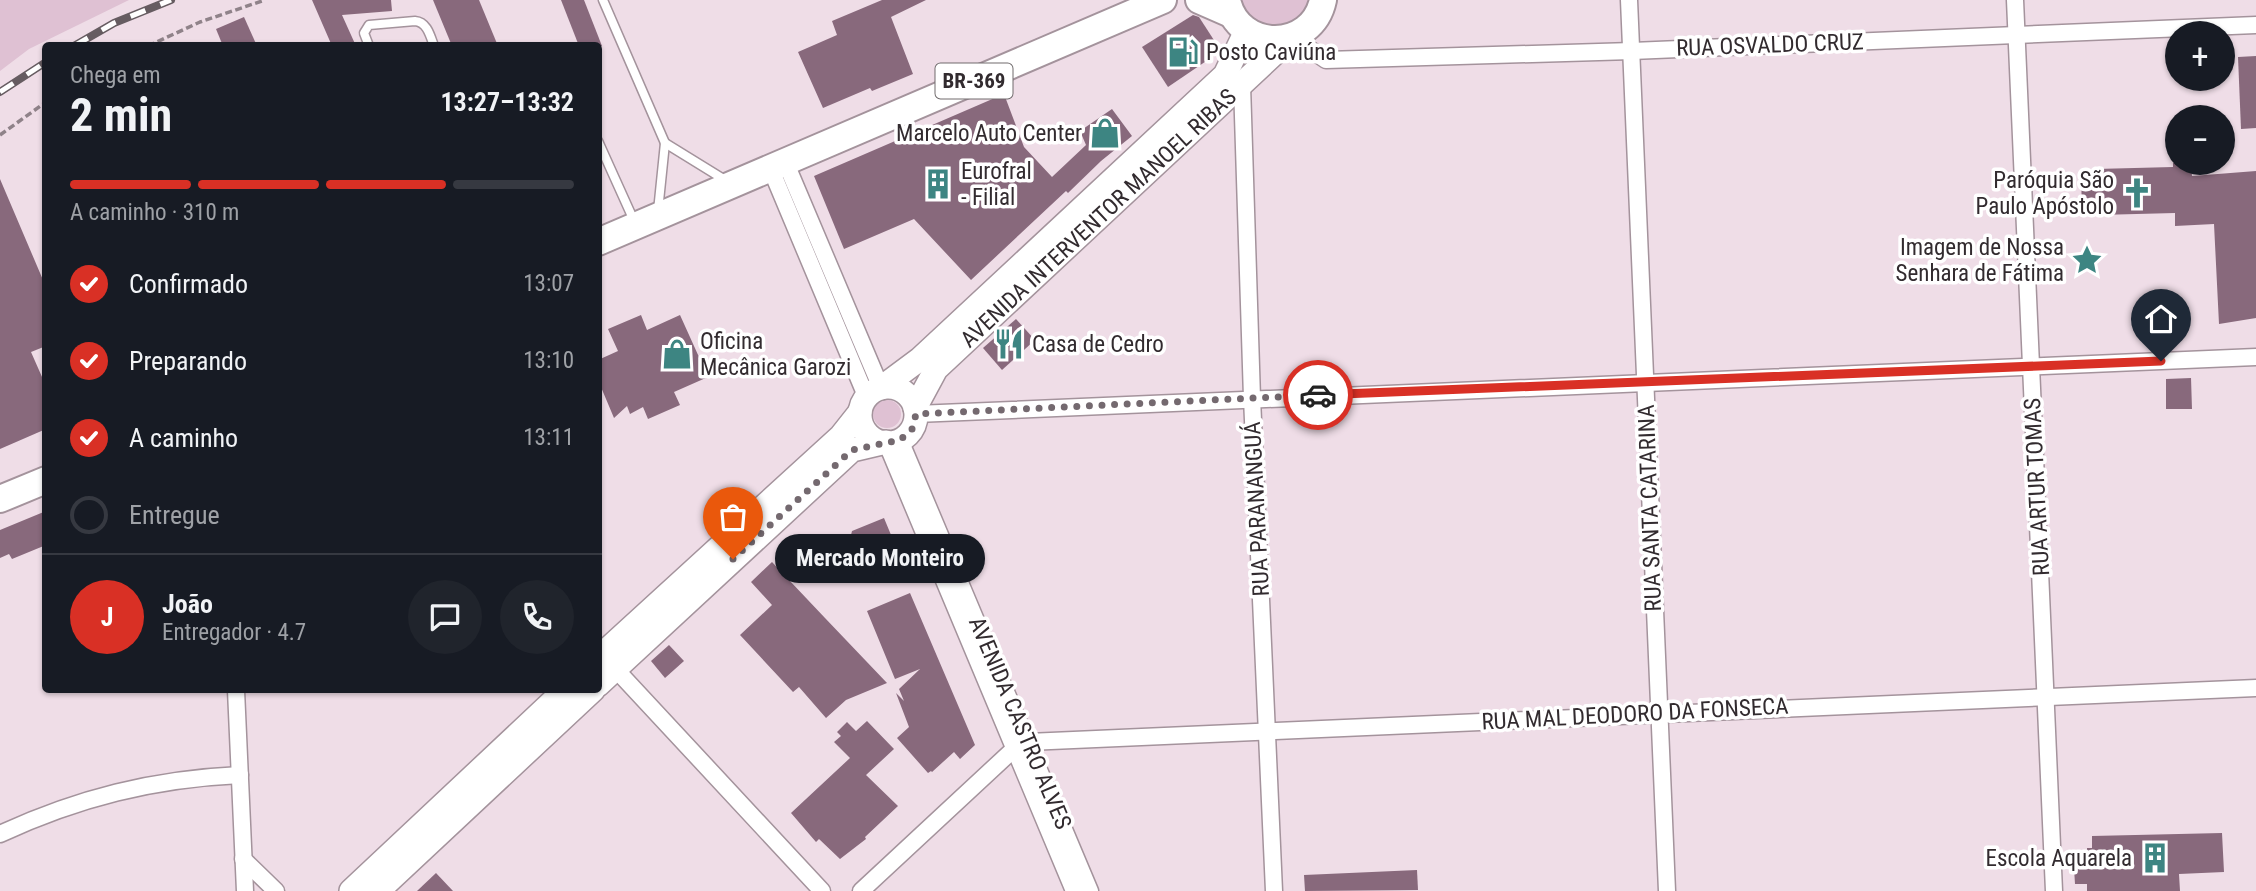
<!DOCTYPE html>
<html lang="pt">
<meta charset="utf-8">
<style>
body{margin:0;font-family:"Roboto Condensed",sans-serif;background:#20242c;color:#f1f3f6;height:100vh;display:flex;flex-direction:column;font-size:26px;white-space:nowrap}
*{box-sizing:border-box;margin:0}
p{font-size:23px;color:#9ea1a6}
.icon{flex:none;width:38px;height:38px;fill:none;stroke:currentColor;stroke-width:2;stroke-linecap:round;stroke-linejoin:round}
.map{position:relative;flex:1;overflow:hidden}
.panel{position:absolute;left:42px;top:42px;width:560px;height:651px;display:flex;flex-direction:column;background:#171b24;border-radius:7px;box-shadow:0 2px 5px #0004}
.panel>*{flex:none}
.controls{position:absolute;left:2165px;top:21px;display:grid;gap:14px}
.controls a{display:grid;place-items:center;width:70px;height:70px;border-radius:50%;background:#171b24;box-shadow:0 2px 5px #0004;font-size:35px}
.pin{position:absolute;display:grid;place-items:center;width:60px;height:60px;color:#fff;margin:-72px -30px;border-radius:50% 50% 50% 0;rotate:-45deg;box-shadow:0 0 7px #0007}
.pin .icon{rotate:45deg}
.courier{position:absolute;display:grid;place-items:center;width:70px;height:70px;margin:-35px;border:5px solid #d93025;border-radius:50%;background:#fff;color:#222;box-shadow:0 2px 9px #0007}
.bubble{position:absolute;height:49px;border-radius:24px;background:#171b24;box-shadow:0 2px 5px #0004;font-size:23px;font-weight:700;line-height:49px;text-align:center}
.headline em{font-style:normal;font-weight:700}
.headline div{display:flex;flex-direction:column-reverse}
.headline{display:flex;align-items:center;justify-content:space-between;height:119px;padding:0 28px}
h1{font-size:46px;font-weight:700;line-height:52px}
.bar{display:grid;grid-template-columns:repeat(4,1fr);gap:10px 7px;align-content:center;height:84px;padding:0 28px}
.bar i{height:9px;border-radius:5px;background:#363941}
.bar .selected{background:#d93025}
.bar p{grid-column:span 4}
.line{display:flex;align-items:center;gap:18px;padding:0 28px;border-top:2px solid #363941}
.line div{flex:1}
.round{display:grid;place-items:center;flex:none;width:74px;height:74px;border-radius:37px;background:#20242c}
ol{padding:0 28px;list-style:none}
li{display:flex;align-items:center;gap:21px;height:77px}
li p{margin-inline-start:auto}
li .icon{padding:7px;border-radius:50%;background:#d93025;color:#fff;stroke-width:4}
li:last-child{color:#9ea1a6}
li i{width:38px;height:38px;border:4px solid #363941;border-radius:50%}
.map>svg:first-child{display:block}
.green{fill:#dfc1d3}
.building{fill:#88697c}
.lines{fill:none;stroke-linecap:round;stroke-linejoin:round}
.lane-casing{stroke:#a4939c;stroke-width:11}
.street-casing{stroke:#a4939c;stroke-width:19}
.secondary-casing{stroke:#a4939c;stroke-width:26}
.primary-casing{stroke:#a4939c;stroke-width:30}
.path{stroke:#8f8289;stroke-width:3.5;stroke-dasharray:7 3.5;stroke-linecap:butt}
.lane{stroke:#fff;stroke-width:8}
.street{stroke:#fff;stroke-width:16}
.secondary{stroke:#fff;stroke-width:23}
.primary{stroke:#fff;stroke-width:26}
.rail-casing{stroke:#665c61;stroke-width:8}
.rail{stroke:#fff;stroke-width:5;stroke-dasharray:16;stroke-linecap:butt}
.done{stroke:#74696f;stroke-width:7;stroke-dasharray:0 12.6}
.route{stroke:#d93025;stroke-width:9}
.labels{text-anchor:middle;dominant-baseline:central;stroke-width:7;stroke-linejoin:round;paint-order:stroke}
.shield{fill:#fff;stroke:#706b6d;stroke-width:2}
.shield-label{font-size:21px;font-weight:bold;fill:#322b2f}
.street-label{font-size:23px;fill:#322b2f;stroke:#fff}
.poi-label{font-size:23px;fill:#322b2f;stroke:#fff;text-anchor:start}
</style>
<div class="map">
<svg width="2256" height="891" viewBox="0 0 2256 891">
<rect width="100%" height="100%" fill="#efdde7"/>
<!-- green -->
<g class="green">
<path d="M0,0h129l-100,49 -29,22z"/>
<path d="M1240,0h70c-14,35 -56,36 -70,0z"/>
<circle cx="887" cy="414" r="14"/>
</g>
<!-- building -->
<g class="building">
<path d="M312,0h79l1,11 -50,4 14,31h-24z"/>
<path d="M433,0h46l19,46h-46z"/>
<path d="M561,0h23l18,46h-23z"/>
<path d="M882,0h44l-35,17 22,57 -41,17 -2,-3 -47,20 -25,-56 39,-17 -5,-14z"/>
<path d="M1193,15l6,2 22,34 -53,36 -26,-40z"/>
<path d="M244,17l13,29h-34l-7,-17z"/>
<path d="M2256,56v72l-15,1 -3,-72z"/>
<path d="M1004,94l20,53 28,30 34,-32 -6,-14 32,-22 20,27 -31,25 -33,32 -2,-2 -95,89 -57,-61 -70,30 -30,-73z"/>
<path d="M2173,163h18l1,13 64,-5v147l-37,6 -5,-100 -39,2v-13l-77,2v-3h-16l-1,-38 15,-1v-4l77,-2z"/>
<path d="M0,179l46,108v59l-15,6 15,34v43l-46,20z"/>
<path d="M641,315l6,15 33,-15 28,62 -34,15 6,13 -32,14 -5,-12 -13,7 -3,-8 -13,12 -16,-38v-20l20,-9 -10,-22z"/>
<path d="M1016,319l19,21 -33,30 -19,-22z"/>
<path d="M2191,378l1,31h-26v-30z"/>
<path d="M46,511v34l-34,14 -3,-5 -9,4v-28z"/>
<path d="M884,518l12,29 -30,12 -5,-13 -14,5 5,-20z"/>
<path d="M772,562l53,56 62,65 -41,17 -20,18 -27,-31 -6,5 -53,-57 32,-30 -21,-23z"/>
<path d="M910,593l65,152 -15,14 -6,-7 -22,20 -1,-1 -3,2 -31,-35 12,-11 -13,-34 8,8 -5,-12 21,-20 -25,10 -28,-68z"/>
<path d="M669,645l15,16 -19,17 -14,-17z"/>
<path d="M867,721l27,28 -28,26 32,31 -33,31 1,2 -26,20 -21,-20 -3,3 -25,-29 59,-55 -16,-16 7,-6 -4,-4 10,-10 9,9z"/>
<path d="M2222,833l2,39 -45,2 1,17h-93v-7h-12l-1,-16h13v-20h5v-12z"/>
<path d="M1417,870l1,20 -113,1 -1,-16z"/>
<path d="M436,873l17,18h-36z"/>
</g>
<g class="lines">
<!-- lane casing -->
<g class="lane-casing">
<g id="lane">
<path d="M603,0l62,143 -7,68"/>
<path d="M369,46l-5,-13 5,-8 46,-4c12,1 15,14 19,25"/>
<path d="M598,141l37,82"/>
<path d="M665,143l60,37"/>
</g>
</g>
<!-- street casing -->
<g class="street-casing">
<g id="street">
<path d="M1629,0l38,891"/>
<path d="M2015,0l39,891"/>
<path d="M1292,37l34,23 306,-9 624,-26"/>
<path d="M1242,85l10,313 22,493"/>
<path d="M785,161l96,227"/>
<path d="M770,167l96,229"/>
<path d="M916,414l1340,-57"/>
<path d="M900,440l190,451"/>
<path d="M886,442l188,449"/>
<path d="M609,662l213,229"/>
<path d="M236,690l9,201"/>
<path d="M0,834c78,-36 153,-55 240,-59"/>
<path d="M243,859l33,32"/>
<path d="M861,891l154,-143 13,-6 1228,-54"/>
</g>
</g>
<!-- secondary casing -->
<g class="secondary-casing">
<g id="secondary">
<circle cx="888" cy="415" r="28"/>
<path d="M881,388l39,-29 305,-284 21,-44"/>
<path id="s1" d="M915,408l21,-39 356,-332"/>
<path d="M598,658l243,-222 19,-24"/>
<path d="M598,685l254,-235 34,-8"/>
<path d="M351,891l214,-201"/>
<path d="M378,891l215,-201"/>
</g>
</g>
<!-- primary casing -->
<g class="primary-casing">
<g id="primary">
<path d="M1199,0l32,14"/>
<path d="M1227,0c11,52 85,52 96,0"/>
<path d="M598,242l565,-242"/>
<path d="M0,499l46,-19"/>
</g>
</g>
<!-- path -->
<g class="path">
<path d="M148,46l52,-24 65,-22"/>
<path d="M0,135l46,-33"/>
</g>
<!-- lane -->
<use href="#lane" class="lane"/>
<!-- street -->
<use href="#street" class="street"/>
<!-- secondary -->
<use href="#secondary" class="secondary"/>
<!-- primary -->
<use href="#primary" class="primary"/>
<!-- rail casing -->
<g class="rail-casing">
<g id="rail">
<path d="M74,46l40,-23 57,-23"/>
<path d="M0,92l46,-30"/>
</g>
</g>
<!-- rail -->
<use href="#rail" class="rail"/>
</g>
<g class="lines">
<!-- done -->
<path class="done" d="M733,559l119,-109 48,-10 12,-11 4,-15 402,-19"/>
<!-- route -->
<path class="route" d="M1318,395l843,-34"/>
</g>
<!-- icons -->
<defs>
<g id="fuel-bare" transform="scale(2.415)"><path d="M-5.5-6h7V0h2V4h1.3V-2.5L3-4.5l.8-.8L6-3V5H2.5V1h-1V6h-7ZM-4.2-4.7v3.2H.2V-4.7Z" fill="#3d8582" stroke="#fff" stroke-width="2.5" paint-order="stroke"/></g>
<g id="shop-bare" transform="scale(2.415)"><path d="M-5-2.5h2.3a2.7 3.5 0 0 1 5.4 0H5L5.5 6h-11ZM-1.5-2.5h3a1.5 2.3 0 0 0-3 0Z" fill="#3d8582" stroke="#fff" stroke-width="2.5" paint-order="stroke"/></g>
<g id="building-bare" transform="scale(2.415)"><path d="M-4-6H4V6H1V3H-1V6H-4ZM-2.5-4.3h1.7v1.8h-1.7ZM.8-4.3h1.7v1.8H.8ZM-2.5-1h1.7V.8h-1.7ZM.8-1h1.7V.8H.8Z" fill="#3d8582" stroke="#fff" stroke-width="2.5" paint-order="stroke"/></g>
<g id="church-bare" transform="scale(2.415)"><path d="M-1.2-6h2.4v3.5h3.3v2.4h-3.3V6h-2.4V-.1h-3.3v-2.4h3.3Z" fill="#3d8582" stroke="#fff" stroke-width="2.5" paint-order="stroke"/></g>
<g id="sight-bare" transform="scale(2.415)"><path d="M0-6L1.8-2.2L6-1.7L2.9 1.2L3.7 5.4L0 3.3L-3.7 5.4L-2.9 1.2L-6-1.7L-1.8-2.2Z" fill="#3d8582" stroke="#fff" stroke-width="2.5" paint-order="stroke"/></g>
<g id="restaurant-bare" transform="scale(2.415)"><path d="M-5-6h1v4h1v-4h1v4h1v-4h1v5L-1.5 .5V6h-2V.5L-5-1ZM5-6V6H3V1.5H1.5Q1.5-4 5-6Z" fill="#3d8582" stroke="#fff" stroke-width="2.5" paint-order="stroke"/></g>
</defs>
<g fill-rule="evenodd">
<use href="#fuel-bare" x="1183" y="52"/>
<use href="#shop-bare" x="1105" y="133"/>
<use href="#building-bare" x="938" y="184"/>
<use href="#church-bare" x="2137" y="193"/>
<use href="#sight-bare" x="2087" y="260"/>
<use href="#restaurant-bare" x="1009" y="344"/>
<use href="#shop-bare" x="677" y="354"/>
<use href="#building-bare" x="2155" y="858"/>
</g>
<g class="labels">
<!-- shield labels -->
<rect class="shield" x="935.5" y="63.5" width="77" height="35" rx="5"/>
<g class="shield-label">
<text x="974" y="81">BR-369</text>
</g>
<!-- street labels -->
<g class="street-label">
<text transform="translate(1770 45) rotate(-2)">RUA OSVALDO CRUZ</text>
<text stroke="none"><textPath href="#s1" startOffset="266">AVENIDA INTERVENTOR MANOEL RIBAS</textPath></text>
<text transform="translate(2037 487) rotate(-93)">RUA ARTUR TOMAS</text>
<text transform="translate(1650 508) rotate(-92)">RUA SANTA CATARINA</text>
<text transform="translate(1257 509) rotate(-93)">RUA PARANANGUÁ</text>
<text transform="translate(1635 714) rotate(-3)">RUA MAL DEODORO DA FONSECA</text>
<text transform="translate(1020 723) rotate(67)">AVENIDA CASTRO ALVES</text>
</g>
<!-- poi labels -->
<g class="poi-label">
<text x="1206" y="52">Posto Caviúna</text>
<text x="1082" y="133" text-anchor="end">Marcelo Auto Center</text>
<text x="961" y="171">Eurofral<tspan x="961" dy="26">- Filial</tspan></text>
<text x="2114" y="180" text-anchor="end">Paróquia São<tspan x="2114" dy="26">Paulo Apóstolo</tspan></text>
<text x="2064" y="247" text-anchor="end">Imagem de Nossa<tspan x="2064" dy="26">Senhara de Fátima</tspan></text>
<text x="700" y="341">Oficina<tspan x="700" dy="26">Mecânica Garozi</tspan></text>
<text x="1032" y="344">Casa de Cedro</text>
<text x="2132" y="858" text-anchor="end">Escola Aquarela</text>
</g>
</g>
</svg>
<div class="controls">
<a>+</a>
<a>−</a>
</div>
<div class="pin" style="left:733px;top:559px;background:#ea580c"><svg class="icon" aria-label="bag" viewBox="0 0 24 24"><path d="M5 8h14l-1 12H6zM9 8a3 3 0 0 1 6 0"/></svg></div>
<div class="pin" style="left:2161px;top:361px;background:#1f2937"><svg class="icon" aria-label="home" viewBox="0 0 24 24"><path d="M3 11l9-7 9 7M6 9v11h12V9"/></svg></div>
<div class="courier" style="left:1318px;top:395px"><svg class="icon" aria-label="car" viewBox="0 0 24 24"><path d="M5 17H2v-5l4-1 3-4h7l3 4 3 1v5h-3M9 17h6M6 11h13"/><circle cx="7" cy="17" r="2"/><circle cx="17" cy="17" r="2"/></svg></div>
<div class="bubble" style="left:775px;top:534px;width:210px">Mercado Monteiro</div>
<section class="panel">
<div class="headline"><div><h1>2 min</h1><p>Chega em</p></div><em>13:27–13:32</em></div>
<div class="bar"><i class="selected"></i><i class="selected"></i><i class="selected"></i><i></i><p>A caminho · 310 m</p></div>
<ol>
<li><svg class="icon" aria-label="check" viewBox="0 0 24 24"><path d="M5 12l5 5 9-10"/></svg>Confirmado<p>13:07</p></li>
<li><svg class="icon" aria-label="check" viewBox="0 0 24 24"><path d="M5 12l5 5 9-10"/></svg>Preparando<p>13:10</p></li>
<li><svg class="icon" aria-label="check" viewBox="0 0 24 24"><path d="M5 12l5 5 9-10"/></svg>A caminho<p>13:11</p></li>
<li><i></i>Entregue</li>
</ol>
<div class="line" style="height:126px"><b class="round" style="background:#d93025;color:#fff">J</b><div><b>João</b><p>Entregador · 4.7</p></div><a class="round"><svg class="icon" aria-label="chat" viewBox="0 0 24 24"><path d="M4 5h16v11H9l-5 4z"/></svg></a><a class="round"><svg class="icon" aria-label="phone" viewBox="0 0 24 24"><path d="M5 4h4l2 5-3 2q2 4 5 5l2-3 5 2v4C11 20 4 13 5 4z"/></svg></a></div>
</section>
</div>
